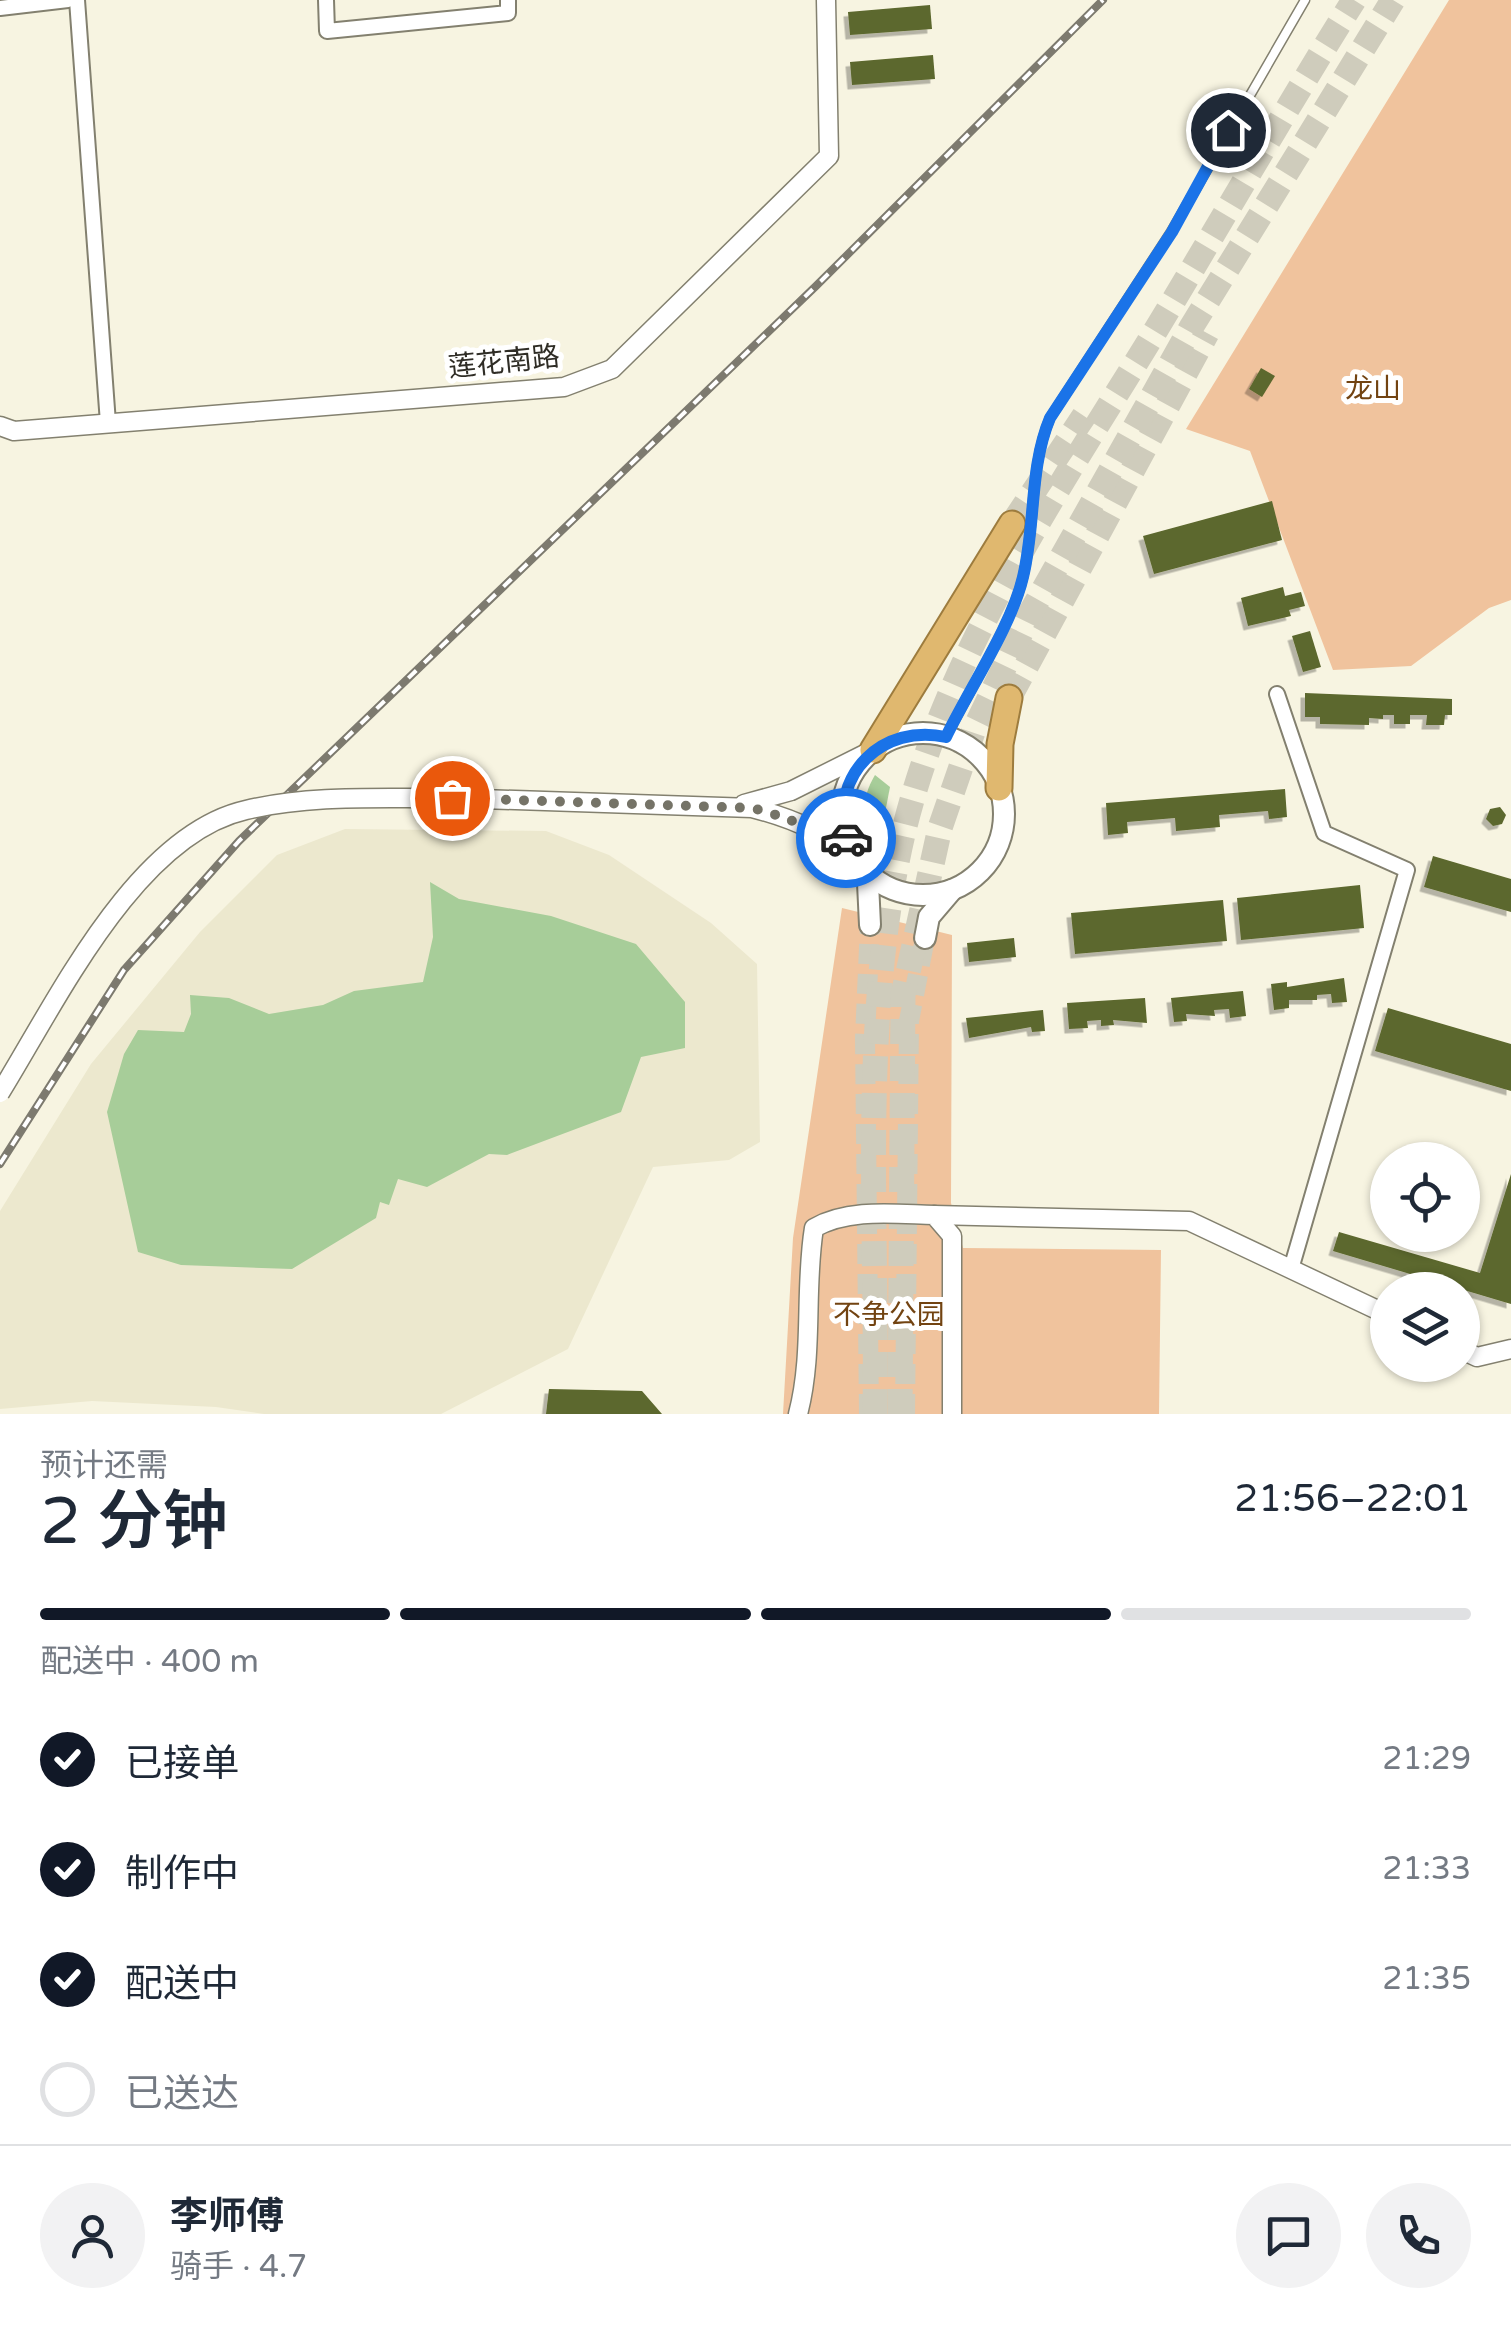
<!DOCTYPE html>
<html lang="zh">
<meta charset="utf-8">
<style>
body{margin:0;font-family:"Varela Round","Noto Sans SC",sans-serif;background:#f2f2f3;color:#1f2937;height:100vh;display:flex;flex-direction:column;font-size:38px;white-space:nowrap}
*{box-sizing:border-box;margin:0}
p{font-size:32px;color:#747a83}
.icon{flex:none;width:55px;height:55px;fill:none;stroke:currentColor;stroke-width:2;stroke-linecap:round;stroke-linejoin:round}
.map{position:relative;height:1414px;overflow:hidden}
.side{display:flex;flex-direction:column;background:#fff;flex:1}
.side>*{flex:none}
.buttons{position:absolute;left:1370px;top:1142px;display:grid;gap:20px}
.buttons a{display:grid;place-items:center;width:110px;height:110px;border-radius:50%;background:#fff;box-shadow:0 2px 8px #0004;font-size:50px}
.pin{position:absolute;display:grid;place-items:center;width:85px;height:85px;color:#fff;margin:-42px;border:5px solid #fff;border-radius:50%;box-shadow:0 2px 10px #0007}
.courier{position:absolute;display:grid;place-items:center;width:100px;height:100px;margin:-50px;border:8px solid #1a73e8;border-radius:50%;background:#fff;color:#222;box-shadow:0 2px 12px #0007}
.summary em{font-style:normal;font-weight:600}
.summary div{display:flex;flex-direction:column-reverse}
.summary{display:flex;align-items:center;justify-content:space-between;height:170px;padding:0 40px}
h1{font-size:65px;font-weight:600;line-height:75px}
.bar{display:grid;grid-template-columns:repeat(4,1fr);gap:15px 10px;align-content:center;height:120px;padding:0 40px}
.bar i{height:12px;border-radius:8px;background:#e0e1e3}
.bar .current{background:#111827}
.bar p{grid-column:span 4}
.line{display:flex;align-items:center;gap:25px;padding:0 40px;border-top:2px solid #e0e1e3}
.line div{flex:1}
.round{display:grid;place-items:center;flex:none;width:105px;height:105px;border-radius:52px;background:#f2f2f3}
ol{padding:0 40px;list-style:none}
li{display:flex;align-items:center;gap:30px;height:110px}
li p{margin-inline-start:auto}
li .icon{padding:10px;border-radius:50%;background:#111827;color:#fff;stroke-width:4}
li:last-child{color:#747a83}
li i{width:55px;height:55px;border:5px solid #e0e1e3;border-radius:50%}
.map>svg:first-child{display:block}
.built{fill:#ece8ce}
.green{fill:#f0c39d}
.water{fill:#a7cd99}
.building{fill:#5c672d;filter:url(#shadow)}
.lines{fill:none;stroke-linecap:round;stroke-linejoin:round}
.secondary-tunnel{stroke:#cfccbc;stroke-width:20;stroke-dasharray:20 10;stroke-linecap:butt}
.trunk-tunnel{stroke:#cfccbc;stroke-width:25;stroke-dasharray:25 12;stroke-linecap:butt}
.service-casing{stroke:#83806f;stroke-width:11}
.minor-casing{stroke:#83806f;stroke-width:18}
.tertiary-casing{stroke:#83806f;stroke-width:21}
.secondary-casing{stroke:#83806f;stroke-width:24}
.trunk-casing{stroke:#9d7c3e;stroke-width:29}
.service{stroke:#fff;stroke-width:8}
.minor{stroke:#fff;stroke-width:14}
.tertiary{stroke:#fff;stroke-width:18}
.secondary{stroke:#fff;stroke-width:20}
.trunk{stroke:#e0b86f;stroke-width:25}
.rail-casing{stroke:#7d7a6f;stroke-width:8}
.rail{stroke:#fff;stroke-width:4;stroke-dasharray:11;stroke-linecap:butt}
.tertiary-bridge-casing{stroke:#83806f;stroke-width:21;stroke-linecap:butt}
.tertiary-bridge{stroke:#fff;stroke-width:18}
.done{stroke:#757367;stroke-width:10;stroke-dasharray:0 18}
.route{stroke:#1a73e8;stroke-width:12}
.labels{text-anchor:middle;dominant-baseline:central;stroke-width:10;stroke-linejoin:round;paint-order:stroke}
.street-label{font-size:28px;fill:#2f2d26;stroke:#fff}
.park-label{font-size:28px;fill:#724311;stroke:#fff}
</style>
<div class="map">
<svg width="1511" height="1414" viewBox="0 0 1511 1414">
<defs>
<filter id="shadow"><feDropShadow dx="-4.5" dy="4.5" stdDeviation="0" flood-color="#0004"/></filter>
</defs>
<rect width="100%" height="100%" fill="#f7f4e1"/>
<!-- built -->
<path class="built" d="M345,829l201,2 63,24 102,68 46,41 3,178 -31,18 -76,7 -85,182 -127,65h-177l-48,-7 -124,-6 -92,8v-198l91,-147 109,-132 77,-77z"/>
<!-- green -->
<g class="green">
<path d="M1449,0h62v600l-22,8 -78,58 -78,4 -83,-219 -64,-22z"/>
<path d="M842,908l110,27 -1,268 12,45 198,2 -2,164h-376l10,-176z"/>
</g>
<!-- water -->
<g class="water">
<path d="M875,775l15,12 -11,57 -7,4c-10,-27 -12,-48 3,-73z"/>
<path d="M430,882l29,17 92,17 85,28 49,58v46l-44,9 -20,55 -114,43 -18,-1 -62,33 -29,-8 -9,26 -9,-3 -4,16 -84,51 -111,-4 -43,-13 -31,-140 17,-58 14,-24 46,2 7,-18 -1,-19 39,3 40,16 54,-9 31,-14 69,-9 10,-45z"/>
</g>
<!-- building -->
<g class="building">
<path d="M930,5l2,24 -82,6 -2,-23z"/>
<path d="M933,55l2,24 -83,6 -2,-23z"/>
<path d="M1261,368l14,8 -13,21 -13,-8z"/>
<path d="M1272,501l10,39 -128,34 -11,-38z"/>
<path d="M1283,587l2,9 16,-4 4,14 -16,4 2,6 -43,10 -7,-28z"/>
<path d="M1310,631l11,36 -18,5 -11,-36z"/>
<path d="M1305,693l147,6v16h-7l-1,10h-18l1,-10h-17v9h-16v-9h-11v4l-14,-1v7l-49,-1v-7h-15z"/>
<path d="M1285,789l2,28 -18,2 -1,-8 -49,4 1,12 -44,4 -1,-13 -48,4 1,11 -20,2 -2,-32z"/>
<path d="M1500,807l6,8 -4,9 -9,2 -7,-7 4,-10z"/>
<path d="M1433,856l78,23v33l-87,-25z"/>
<path d="M1360,885l4,43 -123,12 -4,-42z"/>
<path d="M1223,900l4,41 -152,13 -4,-41z"/>
<path d="M1014,938l2,19 -47,5 -2,-19z"/>
<path d="M1344,978l3,24 -15,1 -1,-9 -14,1v5h-28v8l-15,2 -3,-26 16,-2v5z"/>
<path d="M1243,991l3,25 -16,2 -1,-9 -15,1 1,6 -29,-2 1,7 -13,1 -3,-24z"/>
<path d="M1145,998l2,25 -34,-3 1,5 -13,1v-6l-14,1 1,7 -19,1 -2,-26z"/>
<path d="M1388,1008l123,36v47l-136,-40z"/>
<path d="M1043,1010l2,21 -13,1 -1,-5 -62,11 -3,-20z"/>
<path d="M1511,1174v130l-178,-53 6,-19 141,41z"/>
<path d="M549,1389l93,2 20,23h-116z"/>
</g>
<g class="lines">
<!-- secondary-tunnel -->
<g class="secondary-tunnel">
<path d="M869,1414l-4,-376 5,-113"/>
<path d="M905,1414l4,-393 16,-83"/>
</g>
<!-- trunk-tunnel -->
<g class="trunk-tunnel">
<path d="M1012,524l72,-108"/>
<path d="M1009,698l198,-365"/>
<path d="M875,1414c3,-192 -16,-395 29,-584 43,-176 150,-334 244,-487 69,-114 135,-230 206,-343"/>
<path d="M900,1414l3,-419 37,-167 33,-96 58,-120 161,-286 201,-326"/>
</g>
<!-- service casing -->
<g class="service-casing">
<path id="service" d="M946,737c22,-45 66,-113 77,-160 13,-53 6,-109 27,-159l121,-186 134,-232"/>
</g>
<!-- minor casing -->
<g class="minor-casing">
<g id="minor">
<path d="M77,0l31,423"/>
<path d="M326,0l1,31 181,-18v-13"/>
<path d="M0,8l68,-8"/>
<path d="M1277,694l47,139 83,37 -116,399"/>
</g>
</g>
<!-- tertiary casing -->
<g class="tertiary-casing">
<g id="tertiary">
<path d="M0,426l14,5 550,-44 48,-18 217,-213 -3,-156"/>
<path d="M453,798l299,10c43,11 81,27 110,60"/>
<path d="M744,804l47,-13 82,-41"/>
<path d="M934,1215l255,6 199,94"/>
<path d="M1462,1350l15,7 34,-8"/>
<path d="M798,1414c16,-61 6,-125 16,-186 35,-20 80,-14 120,-13l18,21v178"/>
</g>
</g>
<!-- secondary casing -->
<g class="secondary-casing">
<g id="secondary">
<circle cx="923" cy="814" r="81"/>
<path d="M862,868l6,15 2,42"/>
<path d="M925,938l4,-21 23,-27"/>
</g>
</g>
<!-- trunk casing -->
<g class="trunk-casing">
<g id="trunk">
<path d="M873,750l139,-226"/>
<path d="M999,788l1,-44 9,-46"/>
</g>
</g>
<!-- service -->
<use href="#service" class="service"/>
<!-- minor -->
<use href="#minor" class="minor"/>
<!-- tertiary -->
<use href="#tertiary" class="tertiary"/>
<!-- secondary -->
<use href="#secondary" class="secondary"/>
<!-- trunk -->
<use href="#trunk" class="trunk"/>
<!-- rail casing -->
<g class="rail-casing">
<path id="rail" d="M0,1164l124,-194 115,-129 577,-555 287,-286"/>
</g>
<!-- rail -->
<use href="#rail" class="rail"/>
<!-- tertiary-bridge casing -->
<g class="tertiary-bridge-casing">
<path id="tertiary-bridge" d="M0,1093c56,-90 135,-258 246,-283 67,-16 138,-11 207,-12"/>
</g>
<!-- tertiary-bridge -->
<use href="#tertiary-bridge" class="tertiary-bridge"/>
</g>
<g class="lines">
<!-- done -->
<path class="done" d="M452,798l300,10c43,11 80,27 110,60l-16,-30"/>
<!-- route -->
<path class="route" d="M846,838c-16,-64 37,-115 100,-101 22,-46 66,-112 77,-160 13,-53 6,-109 27,-159l122,-186 56,-102"/>
</g>
<g class="labels">
<!-- street labels -->
<g class="street-label">
<text transform="translate(504 362) rotate(-6)">莲花南路</text>
</g>
<!-- park labels -->
<g class="park-label">
<text x="1373" y="389">龙山</text>
<text x="889" y="1315">不争公园</text>
</g>
</g>
</svg>
<div class="buttons">
<a><svg class="icon" aria-label="locate" viewBox="0 0 24 24"><circle cx="12" cy="12" r="6"/><path d="M12 2v4M12 18v4M2 12h4M18 12h4"/></svg></a>
<a><svg class="icon" aria-label="layers" viewBox="0 0 24 24"><path d="M12 4l9 5-9 5-9-5zM3 14l9 5 9-5"/></svg></a>
</div>
<div class="pin" style="left:452px;top:798px;background:#ea580c"><svg class="icon" aria-label="bag" viewBox="0 0 24 24"><path d="M5 8h14l-1 12H6zM9 8a3 3 0 0 1 6 0"/></svg></div>
<div class="pin" style="left:1228px;top:130px;background:#1f2937"><svg class="icon" aria-label="home" viewBox="0 0 24 24"><path d="M3 11l9-7 9 7M6 9v11h12V9"/></svg></div>
<div class="courier" style="left:846px;top:838px"><svg class="icon" aria-label="car" viewBox="0 0 24 24"><path d="M5 17H2v-5l4-1 3-4h7l3 4 3 1v5h-3M9 17h6M6 11h13"/><circle cx="7" cy="17" r="2"/><circle cx="17" cy="17" r="2"/></svg></div>
</div>
<section class="side">
<div class="summary"><div><h1>2 分钟</h1><p>预计还需</p></div><em>21:56–22:01</em></div>
<div class="bar"><i class="current"></i><i class="current"></i><i class="current"></i><i></i><p>配送中 · 400 m</p></div>
<ol>
<li><svg class="icon" aria-label="check" viewBox="0 0 24 24"><path d="M5 12l5 5 9-10"/></svg>已接单<p>21:29</p></li>
<li><svg class="icon" aria-label="check" viewBox="0 0 24 24"><path d="M5 12l5 5 9-10"/></svg>制作中<p>21:33</p></li>
<li><svg class="icon" aria-label="check" viewBox="0 0 24 24"><path d="M5 12l5 5 9-10"/></svg>配送中<p>21:35</p></li>
<li><i></i>已送达</li>
</ol>
<div class="line" style="height:180px"><a class="round"><svg class="icon" aria-label="person" viewBox="0 0 24 24"><circle cx="12" cy="8" r="4"/><path d="M4 21q1-7 8-7t8 7"/></svg></a><div><b>李师傅</b><p>骑手 · 4.7</p></div><a class="round"><svg class="icon" aria-label="chat" viewBox="0 0 24 24"><path d="M4 5h16v11H9l-5 4z"/></svg></a><a class="round"><svg class="icon" aria-label="phone" viewBox="0 0 24 24"><path d="M5 4h4l2 5-3 2q2 4 5 5l2-3 5 2v4C11 20 4 13 5 4z"/></svg></a></div>
</section>
